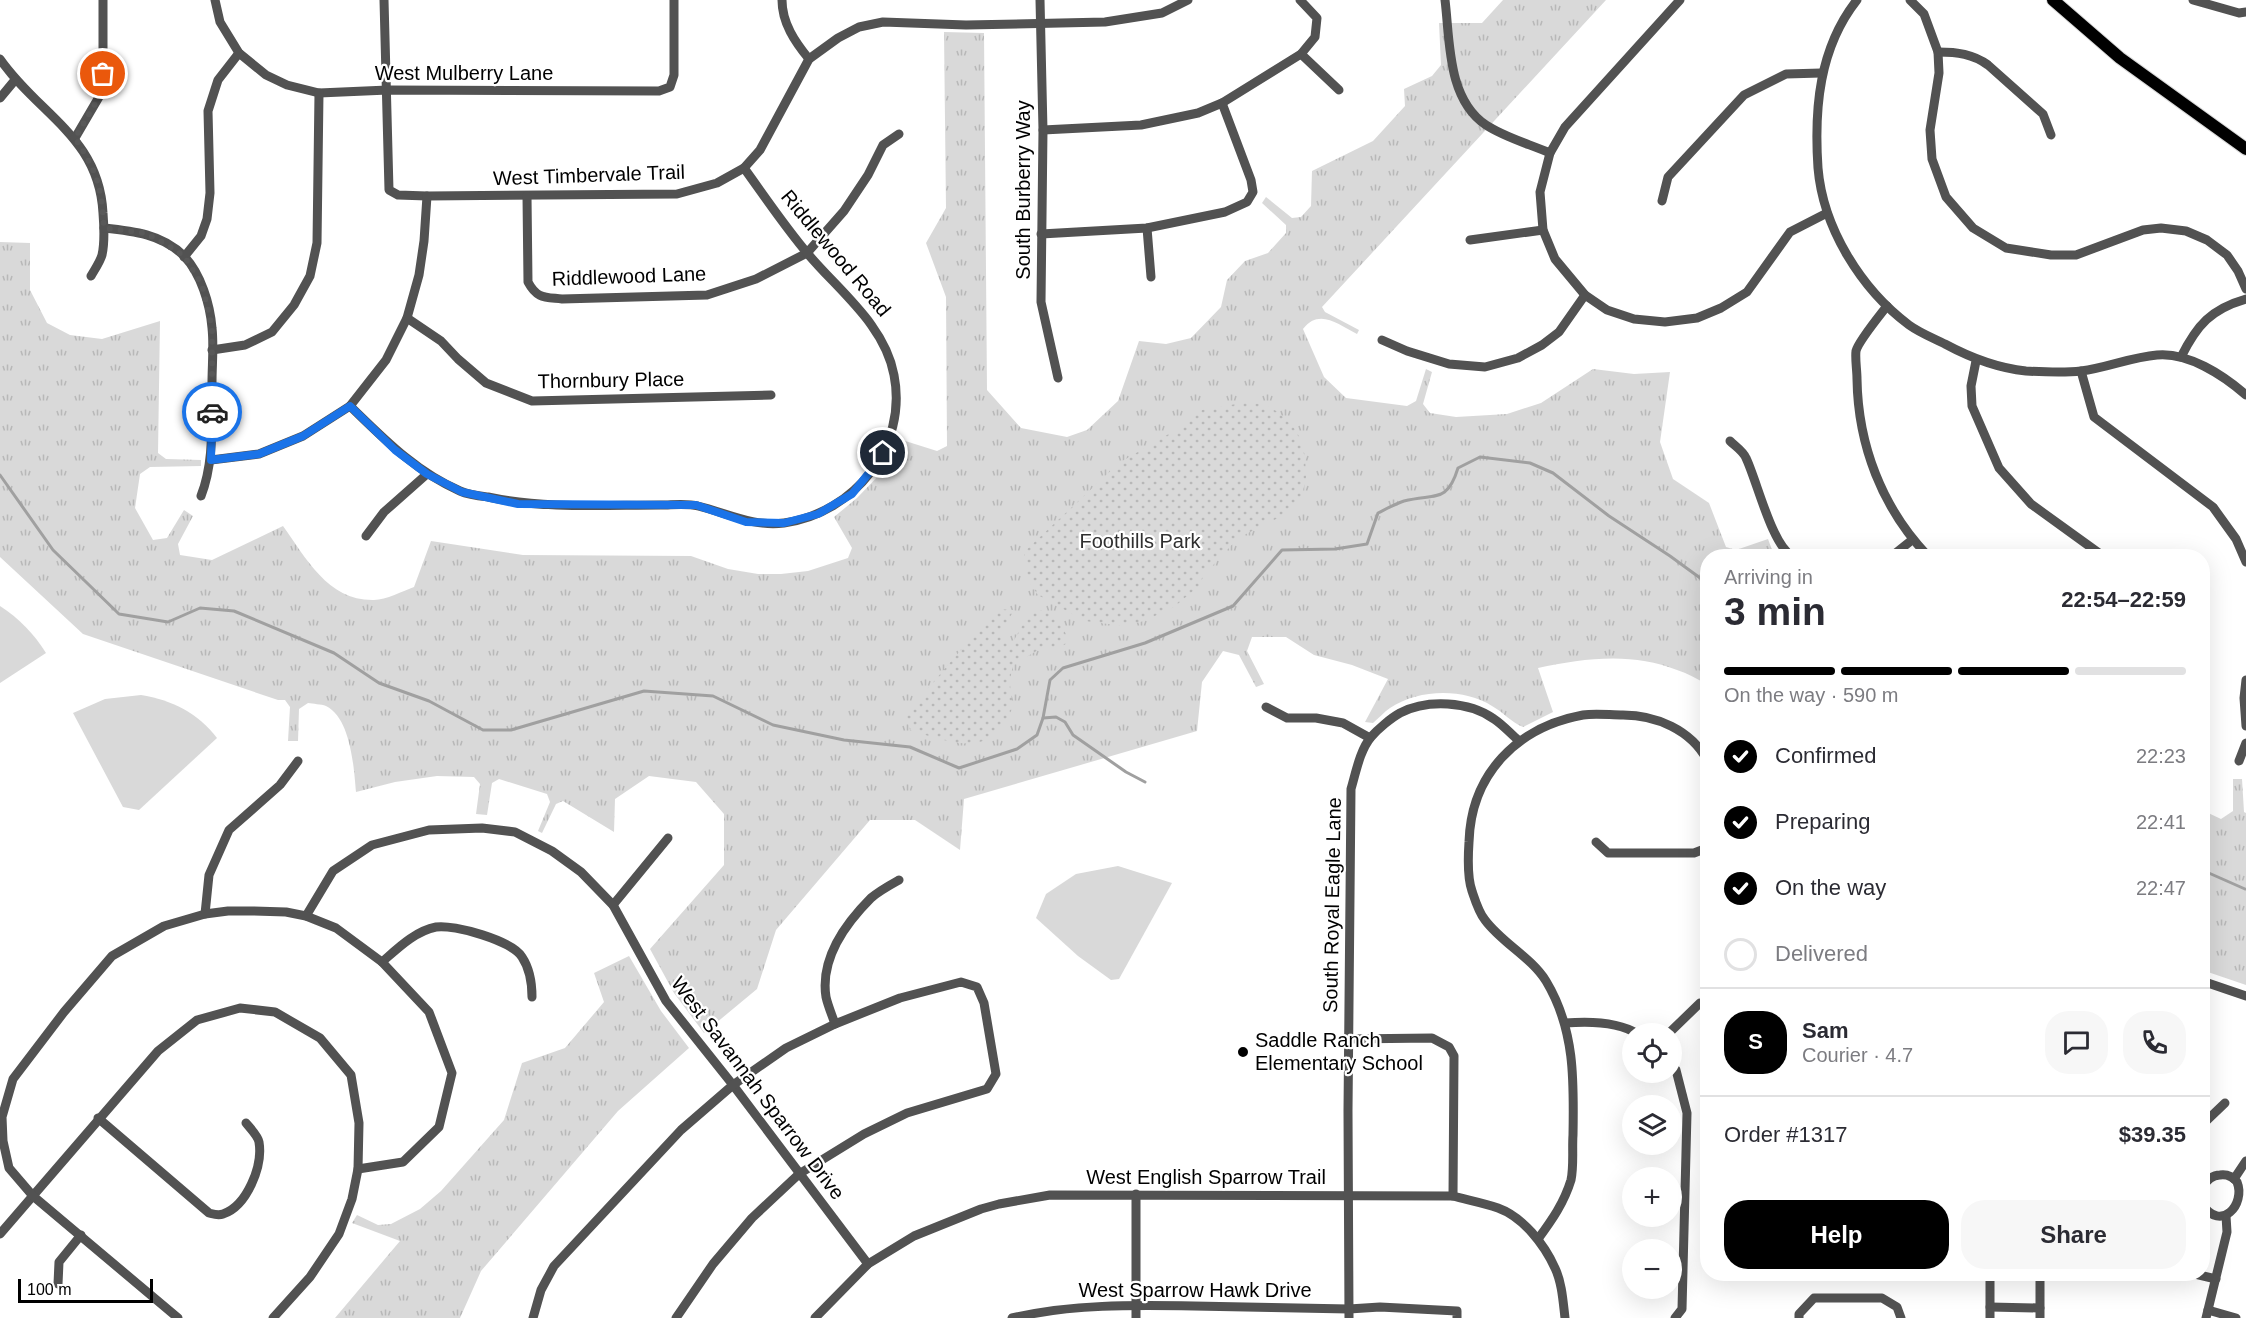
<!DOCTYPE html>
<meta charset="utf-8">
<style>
body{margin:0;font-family:Helvetica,sans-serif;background:#f7f7f7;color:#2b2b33;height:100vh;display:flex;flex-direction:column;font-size:22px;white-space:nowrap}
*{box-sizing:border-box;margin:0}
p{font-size:20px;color:#7c7c81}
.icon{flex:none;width:33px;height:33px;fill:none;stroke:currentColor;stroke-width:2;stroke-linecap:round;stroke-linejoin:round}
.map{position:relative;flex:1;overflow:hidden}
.drawer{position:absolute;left:1700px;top:549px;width:510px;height:732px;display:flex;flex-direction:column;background:#fff;border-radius:24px;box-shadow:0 6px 24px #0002}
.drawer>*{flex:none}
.fabs{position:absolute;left:1622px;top:1023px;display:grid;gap:12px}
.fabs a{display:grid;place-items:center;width:60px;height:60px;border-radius:50%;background:#fff;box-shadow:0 6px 24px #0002;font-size:30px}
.scale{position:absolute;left:18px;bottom:15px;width:135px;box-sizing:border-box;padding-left:6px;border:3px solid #000;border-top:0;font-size:16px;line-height:21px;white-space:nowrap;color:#000;-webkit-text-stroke:4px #fff;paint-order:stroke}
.pin{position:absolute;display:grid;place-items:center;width:51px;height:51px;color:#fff;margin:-26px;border:3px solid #fff;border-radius:50%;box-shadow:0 2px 6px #0007}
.courier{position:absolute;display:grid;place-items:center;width:60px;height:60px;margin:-30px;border:4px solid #1a73e8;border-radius:50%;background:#fff;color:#222;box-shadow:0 2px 8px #0007}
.summary em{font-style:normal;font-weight:700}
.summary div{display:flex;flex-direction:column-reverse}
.summary{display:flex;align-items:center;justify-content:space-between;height:102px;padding:0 24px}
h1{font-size:39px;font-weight:700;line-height:45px}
.bar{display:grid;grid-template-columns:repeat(4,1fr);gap:9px 6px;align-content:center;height:72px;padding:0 24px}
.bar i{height:8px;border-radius:4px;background:#e1e1e2}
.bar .active{background:#000}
.bar p{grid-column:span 4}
.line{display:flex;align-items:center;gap:15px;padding:0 24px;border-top:2px solid #e1e1e2}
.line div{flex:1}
.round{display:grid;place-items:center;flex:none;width:63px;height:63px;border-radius:24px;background:#f7f7f7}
ol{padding:0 24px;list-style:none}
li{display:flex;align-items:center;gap:18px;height:66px}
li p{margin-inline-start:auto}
li .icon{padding:6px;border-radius:50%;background:#000;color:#fff;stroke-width:4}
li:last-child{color:#7c7c81}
li i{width:33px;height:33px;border:3px solid #e1e1e2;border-radius:50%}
.cta{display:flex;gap:12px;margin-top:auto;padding:12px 24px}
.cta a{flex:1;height:69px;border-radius:24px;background:#000;color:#fff;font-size:24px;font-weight:700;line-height:69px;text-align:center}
.cta a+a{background:#f7f7f7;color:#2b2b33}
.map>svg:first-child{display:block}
.grass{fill:url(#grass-tufts)}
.park{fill:url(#park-dots)}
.pitch{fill:#d9d9d9}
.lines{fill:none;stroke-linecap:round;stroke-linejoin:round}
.stream{stroke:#a0a0a0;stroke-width:3}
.major-casing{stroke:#dbdbdb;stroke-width:14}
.minor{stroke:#525252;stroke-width:9}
.major{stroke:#000;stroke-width:12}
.done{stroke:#595959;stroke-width:6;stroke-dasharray:0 10.8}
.route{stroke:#1a73e8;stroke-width:8}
.poi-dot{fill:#000;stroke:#fff;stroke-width:2}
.labels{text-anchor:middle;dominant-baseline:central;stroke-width:4.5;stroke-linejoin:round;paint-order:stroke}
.street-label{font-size:20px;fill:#000;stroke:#fff}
.park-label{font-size:20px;fill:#303030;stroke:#fff}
.poi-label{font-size:20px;fill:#000;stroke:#fff;text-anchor:start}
</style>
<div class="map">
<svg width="2246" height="1318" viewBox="0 0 2246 1318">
<defs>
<pattern id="grass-tufts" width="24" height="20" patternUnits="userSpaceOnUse" patternTransform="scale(1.5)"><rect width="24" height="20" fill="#d9d9d9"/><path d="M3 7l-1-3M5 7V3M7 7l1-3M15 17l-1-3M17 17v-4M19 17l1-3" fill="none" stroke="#b8b8b8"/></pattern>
<pattern id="park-dots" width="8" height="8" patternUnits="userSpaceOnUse" patternTransform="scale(1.5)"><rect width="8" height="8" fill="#d9d9d9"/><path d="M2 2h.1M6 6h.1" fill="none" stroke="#b8b8b8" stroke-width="1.8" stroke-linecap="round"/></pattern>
</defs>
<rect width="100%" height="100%" fill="#fff"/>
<!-- grass -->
<g class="grass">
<path d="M1503,0h103l-284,307 3,5 34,18 -2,4c-19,-10 -38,-26 -54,-5l21,48 22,21 61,8 9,-5 10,-32 6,3 -9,32 7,9 26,4 51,-3 34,-11 52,-34 41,5 36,-2 -10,70 13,37 36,24 17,44 10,3 32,-11 4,11 -16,6h-49v128c-10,-5 -20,-11 -30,-14 -44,-18 -93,-12 -139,-2l15,44 -30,15c-12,-5 -20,-15 -31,-21 -29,-18 -73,-17 -102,2 -6,4 -11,10 -17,15l-8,-1 23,-43 -36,-14 -38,-10 -28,-18h-34l-5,14 17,33 -8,3 -17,-32 -16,-4 -21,31 -5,49 -233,68 -4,51 -45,-30h-45l-94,110 -19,59 -53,44 -30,-40 -24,-44 74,-84v-51l-28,-32 -47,-6 -34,23 -1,33 -51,-31 -7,3 -14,29 -4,-2 12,-29 -3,-8 -48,-15 -7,4 -5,32 -11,-1 4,-30 -6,-7 -37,-1 -42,6 -39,10c-2,-23 -5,-74 -30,-86 -5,-2 -13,-2 -18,-3l-9,6 -1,32h-10l2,-34 -5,-7h-7l-195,-66 -83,-77v-315l30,1v47l17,33 23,12 32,4 58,-18 -2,132 8,6 35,1v6l-51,1 -10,7 -5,34 18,32 14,-2 17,-28 9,6 -15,28 2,11 32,5 71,-34c23,32 45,75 91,74 12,0 29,-9 40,-13l17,-46 92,14 168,1 37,13 30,5h23l27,-3 40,-13 4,-10 -18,-31 23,-19 23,-24 19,-35 38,12 10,-5 -1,-149 -20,-54 20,-35 -2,-176 40,1 3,357 34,38 46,9 20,-7 31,-29 21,-60 27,3 25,-6 30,-31 6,-27 18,-19 23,-8 18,-20v-8l-24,-22 4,-6 26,21 9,-1 10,-11 1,-35 61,-30 32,-35 -1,-17 28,-13 9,-11 -2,-42h43z"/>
<path d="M2233,779h9l2,33 2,1v172l-44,-15v-160l19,9 12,-8z"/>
<path d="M629,956l32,55 28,37 -71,63 -137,160 -21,47h-125l65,-77 -48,-18 5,-8 21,10 13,-1 29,-15 21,-18 63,-71 18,-57 43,-15 39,-46 -10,-29z"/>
</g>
<!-- park -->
<g class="park">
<path d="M1242,403l21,1 15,8 16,16 6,10 5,18 1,21 -4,19 -24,22 -40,20 -34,37 -5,11 -25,21 -30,14 -20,5 -39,-5 -47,-26 -12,-18 -2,-25 95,-89 60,-35 23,-18z"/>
<path d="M996,609l18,1 -11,19 -1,12 10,3 18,-33c26,-5 31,11 39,31l-5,3 -26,5 -25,15c-1,6 -3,12 -3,18 0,9 4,20 1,28 -19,50 -65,30 -101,19l-4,-16z"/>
</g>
<!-- pitch -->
<g class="pitch">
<path d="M0,606c19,12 34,28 46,47l-46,30z"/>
<path d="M141,695c31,5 57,18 76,43l-78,72 -16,-3 -50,-94 32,-14z"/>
<path d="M1118,866l54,17 -53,96 -8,1 -33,-24 -42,-38 10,-24 30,-20z"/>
</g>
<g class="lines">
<!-- stream -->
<g class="stream">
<path d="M0,475l53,75 66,64 49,8 32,-14 34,3 100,42 45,30 50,18 54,29h28l133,-39 69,5 60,29 71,15 66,7 49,21 58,-19 20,-14 6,-17 7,-38 13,-12 82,-25 88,-37 49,-56 53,-1 32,-5 11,-31c8,-4 17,-9 26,-12 31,-8 43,3 54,-33l22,-11 50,6 23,10 56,43 61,40 37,27"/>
<path d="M1043,718l13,-1 9,5 8,13 53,37 19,10"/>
<path d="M2202,870l43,19"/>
</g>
<!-- major casing -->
<g class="major-casing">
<path id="major" d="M2053,0l67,58 126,91"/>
</g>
<!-- minor -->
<g class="minor">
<path d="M215,0l5,22 19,31 27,22 21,10 32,8 69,-3 271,1 11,-4 4,-12v-75"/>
<path d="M384,0l5,190 9,5 29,1 250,-2 40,-11 27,-15 16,-18 49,-91 29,-21 21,-11 24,-5 83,3 139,-3 57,-9 26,-13"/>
<path d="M782,0c0,23 13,42 27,59"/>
<path d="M1040,0l3,130 -2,172 17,76"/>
<path d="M1445,0c5,40 2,99 41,125 18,12 43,19 64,28"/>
<path d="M1680,0l-115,127 -15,26 -10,39 3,38 12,29 30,36 22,15 27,9 31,3 32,-4 24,-10 26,-16 43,-60 37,-19"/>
<path d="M1857,0c-38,48 -43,109 -39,168 5,60 43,121 91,157 11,8 24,13 36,19 26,14 52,24 81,27 18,1 38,2 55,0 26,-3 50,-14 76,-16 31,-3 66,20 89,40"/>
<path d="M1910,0l14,14 14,38 1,21 -9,57 2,29 14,38 27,31 33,20 45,7h25l67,-25 18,-2 25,3 21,9 20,15 11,16 8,18"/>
<path d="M2193,0l46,13 7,-1"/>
<path d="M1938,52c19,0 35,2 50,13l55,49 8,21"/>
<path d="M1301,54l38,36"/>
<path d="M0,59c39,56 99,78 103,154 1,13 2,29 -1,42 -2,7 -7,14 -11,21"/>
<path d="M0,98l15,-18"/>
<path d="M1043,130l98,-5 57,-12 24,-10 79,-49 14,-17 2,-19 -17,-18"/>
<path d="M75,138l24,-41 4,-23v-74"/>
<path d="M527,196l1,86c9,17 17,15 34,17l145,-4 49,-16 51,-26 37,-42 24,-36 15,-30 16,-11"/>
<path d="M1662,201l6,-24 76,-82 42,-21 35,-1"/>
<path d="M104,228c29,3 58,6 80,28 17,18 26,48 28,72 2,18 0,37 0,55 -1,38 3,77 -11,113"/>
<path d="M1147,228l4,49"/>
<path d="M1041,234l106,-6 78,-16 22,-10 6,-10 -2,-12 -29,-77"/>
<path d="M1470,240l73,-10"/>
<path d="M184,257l17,-21 6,-17 3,-26 -2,-82 10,-31 21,-27"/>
<path d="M1887,306c-7,9 -29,36 -31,45 -1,8 1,19 1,28 1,66 25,129 71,177"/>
<path d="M407,318l34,23 17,18 28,24 46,18 239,-6"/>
<path d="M1382,340l25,11 42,13 36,3 33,-9 24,-13 17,-13 26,-37"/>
<path d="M212,350l33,-5 27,-13 22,-27 16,-29 7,-33 2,-150"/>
<path d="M2181,357c16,-32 30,-48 65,-58"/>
<path d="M1976,361l-5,25 1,20 27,62 32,36 72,52"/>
<path d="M2081,371l13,46 119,90 23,32 10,23"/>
<path d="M350,406c34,33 66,66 110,85 9,4 19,5 28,6 56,12 115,8 173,8 11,0 26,-2 37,1 29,7 55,21 86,17 71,-10 124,-77 110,-148 -9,-50 -55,-84 -86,-121 -23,-27 -43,-57 -64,-86"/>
<path d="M1730,441c5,5 13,10 16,17 11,23 26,87 46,98"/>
<path d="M211,460l48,-6 44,-18 47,-30 36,-46 21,-42 12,-43 5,-34 3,-45"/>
<path d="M366,536l18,-24 43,-38"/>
<path d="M1892,556l20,-16"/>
<path d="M2246,680l-2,18 2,28"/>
<path d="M1266,707l21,11h29l27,5 27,15"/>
<path d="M2239,761l7,-18"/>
<path d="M1596,842l12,11h86l13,-5"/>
<path d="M613,905l55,-67"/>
<path d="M205,914l4,-39 20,-45 51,-45 18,-24"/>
<path d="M306,916l27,-45 39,-26 57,-15 53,-2 33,4 37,19 29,21 32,33 53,96 67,84 135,179"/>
<path d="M382,962c15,-13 33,-31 54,-35 18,-3 77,14 86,30 8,12 10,25 10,40"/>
<path d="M2202,981l44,15"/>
<path d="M1565,1023c24,-2 52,-2 73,11"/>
<path d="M835,1024c-3,-9 -7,-18 -9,-27 -6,-38 20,-74 45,-99 8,-7 19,-13 28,-18"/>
<path d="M1668,1034l32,-31"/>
<path d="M1348,1039l84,-1 17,9 5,9 -1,140"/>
<path d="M1671,1064l5,6 11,43 -5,196 -7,9"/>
<path d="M98,1118l111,95c4,1 9,3 14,1 24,-8 40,-48 36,-72 -1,-6 -9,-14 -13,-19"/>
<path d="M2202,1125l23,-22"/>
<path d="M2234,1179l12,-18"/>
<path d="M2202,1188c4,-7 10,-13 18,-13 7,-1 13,2 17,7 9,22 -16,51 -35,22"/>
<path d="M0,1234l158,-183 39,-31 43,-12 35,4 45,26 31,37 8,48 -1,46 -6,30 -13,35 -29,43 -37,41"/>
<path d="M1538,1239c14,-19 26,-36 33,-59 3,-14 1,-31 2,-45 1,-54 2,-106 -27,-154 -15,-24 -44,-38 -61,-61 -6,-7 -10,-20 -13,-29 -5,-14 -4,-34 -3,-49 2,-68 48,-115 114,-127 12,-2 27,0 40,0 33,0 68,15 84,45"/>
<path d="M2195,1274l21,5"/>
<path d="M58,1284l1,-22 22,-27"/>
<path d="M1990,1307l50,1"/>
<path d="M2208,1310l28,8"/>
<path d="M178,1318l-145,-122 -24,-28 -6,-27 -1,-24 11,-38 51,-67 48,-56 52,-30 41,-12 23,-3h26l32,1 20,4 30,12 46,34 47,50 23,61 -13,54 -36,35 -45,7"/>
<path d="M533,1318l8,-28 13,-24 127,-136 52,-45 53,-37 49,-24 65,-26 61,-16 16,5 7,16 12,71 -9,15 -80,24 -43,21 -65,40 -47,44 -39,46 -37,54"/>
<path d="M815,1318l53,-54 46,-28 67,-27 18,-5 51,-9 403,1c15,4 31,7 45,12 25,9 46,36 57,60 7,15 8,33 10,50"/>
<path d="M1012,1318c59,-14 121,-13 182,-12 52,1 103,2 155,3l31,-2 77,4v7"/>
<path d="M1136,1318v-124"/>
<path d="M1349,1318l-1,-207 3,-322c5,-17 9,-39 20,-52 7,-8 20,-19 29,-24 27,-14 69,-12 94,6 9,6 16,14 24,21"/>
<path d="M1799,1318v-4l15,-16h68l15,9 4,11"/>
<path d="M1990,1318v-44"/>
<path d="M2040,1318v-38l2,-6"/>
<path d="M2206,1318l21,-86 -1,-16"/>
</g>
<!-- major -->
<use href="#major" class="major"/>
</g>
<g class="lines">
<!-- done -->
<path class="done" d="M103,74l-4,23 -24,41c23,36 26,47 29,90l41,5 19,10 20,13 18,29 10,42v85"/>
<!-- route -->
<path class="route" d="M212,412l-1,48 48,-6 44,-18 47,-30 45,44 32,24 35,18 56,12 178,1 50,17 38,1 34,-9 34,-20 25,-31 6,-10"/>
</g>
<!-- markers -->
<circle class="poi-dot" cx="1243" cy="1052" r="6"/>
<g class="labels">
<!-- street labels -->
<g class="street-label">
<text x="464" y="73">West Mulberry Lane</text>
<text transform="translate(589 175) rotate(-2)">West Timbervale Trail</text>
<text transform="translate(1023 190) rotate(-90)">South Burberry Way</text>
<text transform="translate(836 253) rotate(50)">Riddlewood Road</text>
<text transform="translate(629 276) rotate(-2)">Riddlewood Lane</text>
<text transform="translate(611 380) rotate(-1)">Thornbury Place</text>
<text transform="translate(1332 905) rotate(-89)">South Royal Eagle Lane</text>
<text transform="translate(758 1088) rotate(53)">West Savannah Sparrow Drive</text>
<text x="1206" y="1177">West English Sparrow Trail</text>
<text x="1195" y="1290">West Sparrow Hawk Drive</text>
</g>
<!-- park labels -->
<g class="park-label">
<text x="1140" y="541">Foothills Park</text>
</g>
<!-- poi labels -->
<g class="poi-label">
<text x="1255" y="1040">Saddle Ranch<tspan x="1255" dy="23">Elementary School</tspan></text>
</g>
</g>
</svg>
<div class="fabs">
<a><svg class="icon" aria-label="locate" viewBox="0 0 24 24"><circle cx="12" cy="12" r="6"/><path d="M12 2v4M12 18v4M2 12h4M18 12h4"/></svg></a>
<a><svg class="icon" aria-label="layers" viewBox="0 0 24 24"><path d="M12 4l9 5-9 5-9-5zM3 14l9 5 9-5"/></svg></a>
<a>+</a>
<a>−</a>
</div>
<div class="scale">100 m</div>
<div class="pin" style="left:103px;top:74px;background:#ea580c"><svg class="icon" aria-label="bag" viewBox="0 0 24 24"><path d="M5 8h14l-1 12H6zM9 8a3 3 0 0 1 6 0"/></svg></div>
<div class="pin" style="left:883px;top:453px;background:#1f2937"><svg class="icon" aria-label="home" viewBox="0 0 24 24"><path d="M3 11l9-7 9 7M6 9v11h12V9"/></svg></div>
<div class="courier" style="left:212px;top:412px"><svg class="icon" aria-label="car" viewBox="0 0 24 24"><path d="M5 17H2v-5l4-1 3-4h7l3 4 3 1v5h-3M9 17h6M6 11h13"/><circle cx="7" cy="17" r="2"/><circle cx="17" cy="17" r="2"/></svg></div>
<section class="drawer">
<div class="summary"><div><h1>3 min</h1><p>Arriving in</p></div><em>22:54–22:59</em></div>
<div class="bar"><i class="active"></i><i class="active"></i><i class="active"></i><i></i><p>On the way · 590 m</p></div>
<ol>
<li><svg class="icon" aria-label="check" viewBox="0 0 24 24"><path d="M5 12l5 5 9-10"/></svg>Confirmed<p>22:23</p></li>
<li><svg class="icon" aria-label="check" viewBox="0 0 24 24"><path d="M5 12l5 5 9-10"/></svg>Preparing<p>22:41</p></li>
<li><svg class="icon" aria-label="check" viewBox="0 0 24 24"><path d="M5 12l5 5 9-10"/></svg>On the way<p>22:47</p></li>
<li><i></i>Delivered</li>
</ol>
<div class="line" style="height:108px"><b class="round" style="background:#000;color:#fff">S</b><div><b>Sam</b><p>Courier · 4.7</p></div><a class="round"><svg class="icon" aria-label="chat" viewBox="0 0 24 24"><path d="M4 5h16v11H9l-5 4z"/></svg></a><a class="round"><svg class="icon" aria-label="phone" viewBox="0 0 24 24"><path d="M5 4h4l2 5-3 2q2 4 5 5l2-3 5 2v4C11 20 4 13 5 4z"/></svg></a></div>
<div class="line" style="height:78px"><div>Order #1317</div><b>$39.35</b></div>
<div class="cta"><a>Help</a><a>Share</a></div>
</section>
</div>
